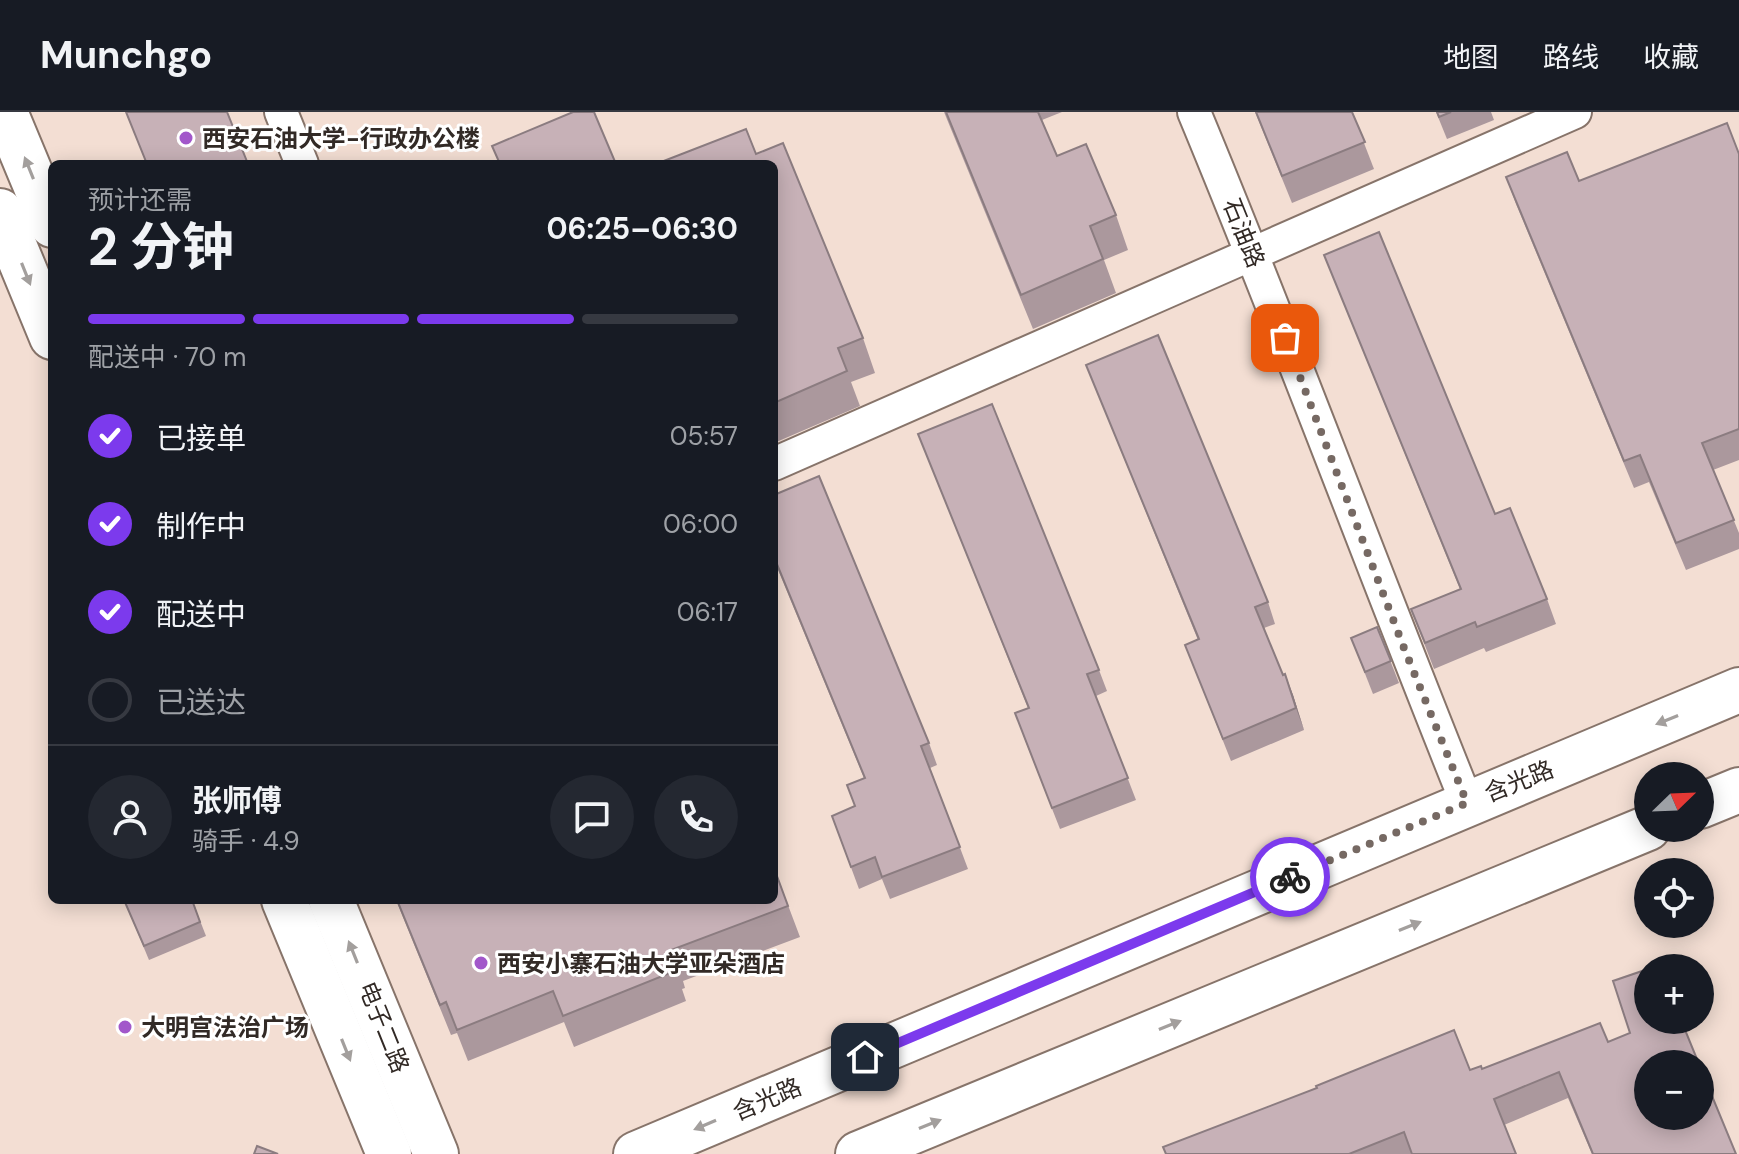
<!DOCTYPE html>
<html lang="zh">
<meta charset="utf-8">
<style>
body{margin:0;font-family:"DM Sans","Noto Sans SC",sans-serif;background:#242831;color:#f1f3f6;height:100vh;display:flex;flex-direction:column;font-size:30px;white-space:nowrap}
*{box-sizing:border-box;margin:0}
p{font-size:26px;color:#9ea1a6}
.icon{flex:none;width:44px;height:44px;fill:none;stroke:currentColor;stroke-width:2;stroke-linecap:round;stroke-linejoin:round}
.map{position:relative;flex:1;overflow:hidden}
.sheet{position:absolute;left:48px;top:48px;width:730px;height:744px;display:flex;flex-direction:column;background:#171b24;border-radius:12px;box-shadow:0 4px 20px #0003}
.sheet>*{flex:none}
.needle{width:52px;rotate:67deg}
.controls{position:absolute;left:1634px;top:650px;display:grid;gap:16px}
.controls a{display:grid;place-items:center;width:80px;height:80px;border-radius:50%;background:#171b24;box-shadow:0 4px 20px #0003;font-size:40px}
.pin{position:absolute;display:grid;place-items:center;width:68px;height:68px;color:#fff;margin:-34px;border-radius:16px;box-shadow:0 4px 12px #0006}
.courier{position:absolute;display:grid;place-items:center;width:80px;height:80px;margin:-40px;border:6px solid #7c3aed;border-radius:50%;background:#fff;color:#222;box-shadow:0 2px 10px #0007}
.overview em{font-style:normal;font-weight:700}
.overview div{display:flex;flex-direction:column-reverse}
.overview{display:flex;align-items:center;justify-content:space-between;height:136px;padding:0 40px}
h1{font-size:52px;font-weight:700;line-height:60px}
.bar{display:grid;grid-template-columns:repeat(4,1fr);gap:12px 8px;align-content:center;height:96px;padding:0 40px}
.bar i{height:10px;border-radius:6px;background:#363941}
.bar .selected{background:#7c3aed}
.bar p{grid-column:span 4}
.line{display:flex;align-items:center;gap:20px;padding:0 40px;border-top:2px solid #363941}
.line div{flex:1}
.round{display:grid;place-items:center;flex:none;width:84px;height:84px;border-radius:42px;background:#242831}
ol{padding:0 40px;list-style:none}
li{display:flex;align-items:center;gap:24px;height:88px}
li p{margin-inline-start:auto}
li .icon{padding:8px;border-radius:50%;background:#7c3aed;color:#fff;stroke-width:4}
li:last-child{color:#9ea1a6}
li i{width:44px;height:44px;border:4px solid #363941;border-radius:50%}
header{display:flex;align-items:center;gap:48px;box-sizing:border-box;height:112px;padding:0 40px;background:#171b24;border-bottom:2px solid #363941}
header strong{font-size:38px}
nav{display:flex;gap:44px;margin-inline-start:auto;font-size:28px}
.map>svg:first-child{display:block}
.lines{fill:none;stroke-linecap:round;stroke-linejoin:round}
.street-casing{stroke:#87746a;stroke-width:36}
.secondary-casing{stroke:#87746a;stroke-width:48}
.street{stroke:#fff;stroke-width:32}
.secondary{stroke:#fff;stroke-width:44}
.wall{fill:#ab989d}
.shaded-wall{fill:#8b7c80}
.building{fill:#c7b1b7;stroke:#8b7c80;stroke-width:2}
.oneway{fill:#a39f9d}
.done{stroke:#766963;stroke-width:8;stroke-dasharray:0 14.4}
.route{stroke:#7c3aed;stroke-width:10}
.poi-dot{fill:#a257ca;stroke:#fff;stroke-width:3}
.labels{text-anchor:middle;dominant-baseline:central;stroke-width:6;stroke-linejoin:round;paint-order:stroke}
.poi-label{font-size:24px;font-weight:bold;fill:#322a26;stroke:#fff;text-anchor:start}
.street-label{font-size:24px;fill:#322a26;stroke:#fff}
</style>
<header>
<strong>Munchgo</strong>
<nav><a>地图</a><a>路线</a><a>收藏</a></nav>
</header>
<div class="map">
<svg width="1739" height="1042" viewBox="0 0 1739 1042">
<rect width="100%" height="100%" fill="#f3ded3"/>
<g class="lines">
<!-- street casing -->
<g class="street-casing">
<g id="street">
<path d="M281,0l21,52"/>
<path d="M1194,0c95,228 180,461 273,691"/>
<path d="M774,352l801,-352"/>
</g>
</g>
<!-- secondary casing -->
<g class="secondary-casing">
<g id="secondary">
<path d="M5,0l47,113"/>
<path d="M0,99l52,126"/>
<path d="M1700,694l39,-16"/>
<path d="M284,788l105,254"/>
<path d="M331,788l105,254"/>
<path d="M636,1042l1103,-464"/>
<path d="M858,1042l790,-326"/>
</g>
</g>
<!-- street -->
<use href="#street" class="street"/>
<!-- secondary -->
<use href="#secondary" class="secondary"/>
</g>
<!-- wall -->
<g class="wall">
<path d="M944,0h118l-20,8 15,36 59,59 12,35 -24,10 12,33 -83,36z"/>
<path d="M1255,0h97l22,57 -82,34z"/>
<path d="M1436,0h55l3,8 -47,19z"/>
<path d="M746,17l10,25 27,-11 80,195 12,35 -24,9 9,24 -86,37v-279h-118z"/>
<path d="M1739,42v306l-26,10 26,63v16l-53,21 -37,-88 -15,6 -118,-284 -10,-27 73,4z"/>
<path d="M1324,143l171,259 52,85 9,25 -70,28 -2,-4 -50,21 -23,-60 49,-20 -126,-309z"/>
<path d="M1086,253l182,237 7,22 -11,4 19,47 10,20 11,35 -73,31 -46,-116 13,-5z"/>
<path d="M918,322l181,236 8,21 -11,5 40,104 -76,29 -37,-94 5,-27z"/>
<path d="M774,383l155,248 8,22 -7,3 38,101 -78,30 -8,-20 -23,10 -27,-73 23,-10 9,-28 -90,-218z"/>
<path d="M1377,515l22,56 -26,11 -22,-56z"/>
<path d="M774,756l26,69 -117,44 2,7 -3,1 4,12 -112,46 -10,-25 -96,39 -11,-28 -6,2 -55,-135h378z"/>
<path d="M124,788h68l14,36 -57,24z"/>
<path d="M1648,908l88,134h-144l-24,-56 -64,27 12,29h-351l305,-84 12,-1 126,-27 22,-9z"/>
</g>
<!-- shaded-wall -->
<path class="shaded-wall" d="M1285,562l8,21 11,35 -8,-22z"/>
<!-- building -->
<g class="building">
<path d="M126,0h101l21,52h-101z"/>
<path d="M573,0h21l22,52h-116l-8,-18z"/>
<path d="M946,0h92l19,44 29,-12 30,71 -26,11 13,33 -82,36z"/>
<path d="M1256,0h96l13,30 -83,34z"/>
<path d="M1437,0h14l-12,5z"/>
<path d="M1727,11l12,31v275l-37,14 32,77 -58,23 -36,-88 -16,6 -118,-284 61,-25 12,29z"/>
<path d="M746,17l10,25 27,-11 80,195 -25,10 9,23 -73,32v-239h-118z"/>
<path d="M1379,120l116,282 15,-6 37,91 -70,28 -2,-5 -50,21 -14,-34 50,-20 -137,-334z"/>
<path d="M1158,223l110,267 -13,5 28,68 2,-1 11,34 -73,31 -38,-94 14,-6 -113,-274z"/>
<path d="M992,292l107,266 -12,4 41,104 -76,30 -37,-95 14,-5 -111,-274z"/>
<path d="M819,364l110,267 -8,3 39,101 -78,30 -7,-20 -24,10 -19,-51 23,-10 -8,-21 18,-7 -91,-221v-62z"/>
<path d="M1377,515l14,34 -26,11 -14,-34z"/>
<path d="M774,756l14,38 -117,44 3,7 -4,2 5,12 -112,45 -10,-25 -96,39 -11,-28 -6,3 -43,-105h377z"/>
<path d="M124,788h68l8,22 -56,24z"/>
<path d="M1648,857v51h33l18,44h-51v52h52v-49l36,87h-143l-34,-82 -65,27 22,55h-104l-8,-22 -55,22h-183l-3,-7 154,-59 -1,-2 138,-56 16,40 11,-4 1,3 118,-46 8,19 22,-9 -17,-52z"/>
<path d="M257,1034l21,8h-24z"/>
</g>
<!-- one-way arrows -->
<defs><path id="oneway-solid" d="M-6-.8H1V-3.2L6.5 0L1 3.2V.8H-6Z" transform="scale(2)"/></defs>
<g class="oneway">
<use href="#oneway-solid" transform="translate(29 56) rotate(-112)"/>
<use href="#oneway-solid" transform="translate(26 162) rotate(68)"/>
<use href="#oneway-solid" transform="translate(1667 608) rotate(158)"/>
<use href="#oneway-solid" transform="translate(1410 814) rotate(-22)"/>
<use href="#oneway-solid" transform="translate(353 840) rotate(-112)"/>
<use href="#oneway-solid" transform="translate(1170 913) rotate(-22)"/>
<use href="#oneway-solid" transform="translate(346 938) rotate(68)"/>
<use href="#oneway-solid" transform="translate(930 1012) rotate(-22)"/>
<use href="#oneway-solid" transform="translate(705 1013) rotate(157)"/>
</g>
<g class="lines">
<!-- done -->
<path class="done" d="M1285,226l119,310 63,155 -177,74"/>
<!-- route -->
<path class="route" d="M865,945l425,-180"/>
</g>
<!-- markers -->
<g class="poi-dot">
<circle cx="186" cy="26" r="8"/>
<circle cx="481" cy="851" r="8"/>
<circle cx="125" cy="915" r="8"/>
</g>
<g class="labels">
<!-- poi labels -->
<g class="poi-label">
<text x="202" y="26">西安石油大学-行政办公楼</text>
<text x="497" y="851">西安小寨石油大学亚朵酒店</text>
<text x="141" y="915">大明宫法治广场</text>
</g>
<!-- street labels -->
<g class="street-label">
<text transform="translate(1244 121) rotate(68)">石油路</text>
<text transform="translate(1519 669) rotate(-22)">含光路</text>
<text transform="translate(384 915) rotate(68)">电子二路</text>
<text transform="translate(767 987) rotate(-23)">含光路</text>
</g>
</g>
</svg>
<div class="controls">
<a><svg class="needle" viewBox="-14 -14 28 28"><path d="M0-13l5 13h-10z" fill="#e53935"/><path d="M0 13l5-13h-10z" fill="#9ea1a6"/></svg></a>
<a><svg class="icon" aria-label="locate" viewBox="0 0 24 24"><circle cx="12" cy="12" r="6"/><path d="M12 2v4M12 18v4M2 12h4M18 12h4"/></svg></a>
<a>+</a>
<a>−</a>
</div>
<div class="pin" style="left:1285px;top:226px;background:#ea580c"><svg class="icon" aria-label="bag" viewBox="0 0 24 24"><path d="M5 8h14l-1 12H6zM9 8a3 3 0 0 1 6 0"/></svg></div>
<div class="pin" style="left:865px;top:945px;background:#1f2937"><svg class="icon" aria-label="home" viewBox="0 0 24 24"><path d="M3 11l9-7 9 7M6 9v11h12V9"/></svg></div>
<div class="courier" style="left:1290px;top:765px"><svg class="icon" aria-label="bike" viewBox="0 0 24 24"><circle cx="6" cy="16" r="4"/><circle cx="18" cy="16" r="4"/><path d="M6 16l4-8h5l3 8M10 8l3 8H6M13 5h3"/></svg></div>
<section class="sheet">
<div class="overview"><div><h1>2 分钟</h1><p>预计还需</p></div><em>06:25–06:30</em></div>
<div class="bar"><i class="selected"></i><i class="selected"></i><i class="selected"></i><i></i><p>配送中 · 70 m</p></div>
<ol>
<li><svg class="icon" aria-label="check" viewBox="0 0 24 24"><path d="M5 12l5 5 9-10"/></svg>已接单<p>05:57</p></li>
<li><svg class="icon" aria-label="check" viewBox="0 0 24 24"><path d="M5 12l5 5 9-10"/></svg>制作中<p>06:00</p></li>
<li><svg class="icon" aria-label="check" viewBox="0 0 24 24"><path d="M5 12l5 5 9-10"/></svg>配送中<p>06:17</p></li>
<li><i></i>已送达</li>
</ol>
<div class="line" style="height:144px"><a class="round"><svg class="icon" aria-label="person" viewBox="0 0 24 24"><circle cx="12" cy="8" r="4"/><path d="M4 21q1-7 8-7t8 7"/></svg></a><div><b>张师傅</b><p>骑手 · 4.9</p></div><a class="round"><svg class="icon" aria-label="chat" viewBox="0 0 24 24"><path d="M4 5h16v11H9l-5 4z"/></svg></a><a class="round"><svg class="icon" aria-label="phone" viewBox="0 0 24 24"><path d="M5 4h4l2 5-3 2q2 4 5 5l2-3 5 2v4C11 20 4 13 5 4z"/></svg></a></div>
</section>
</div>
